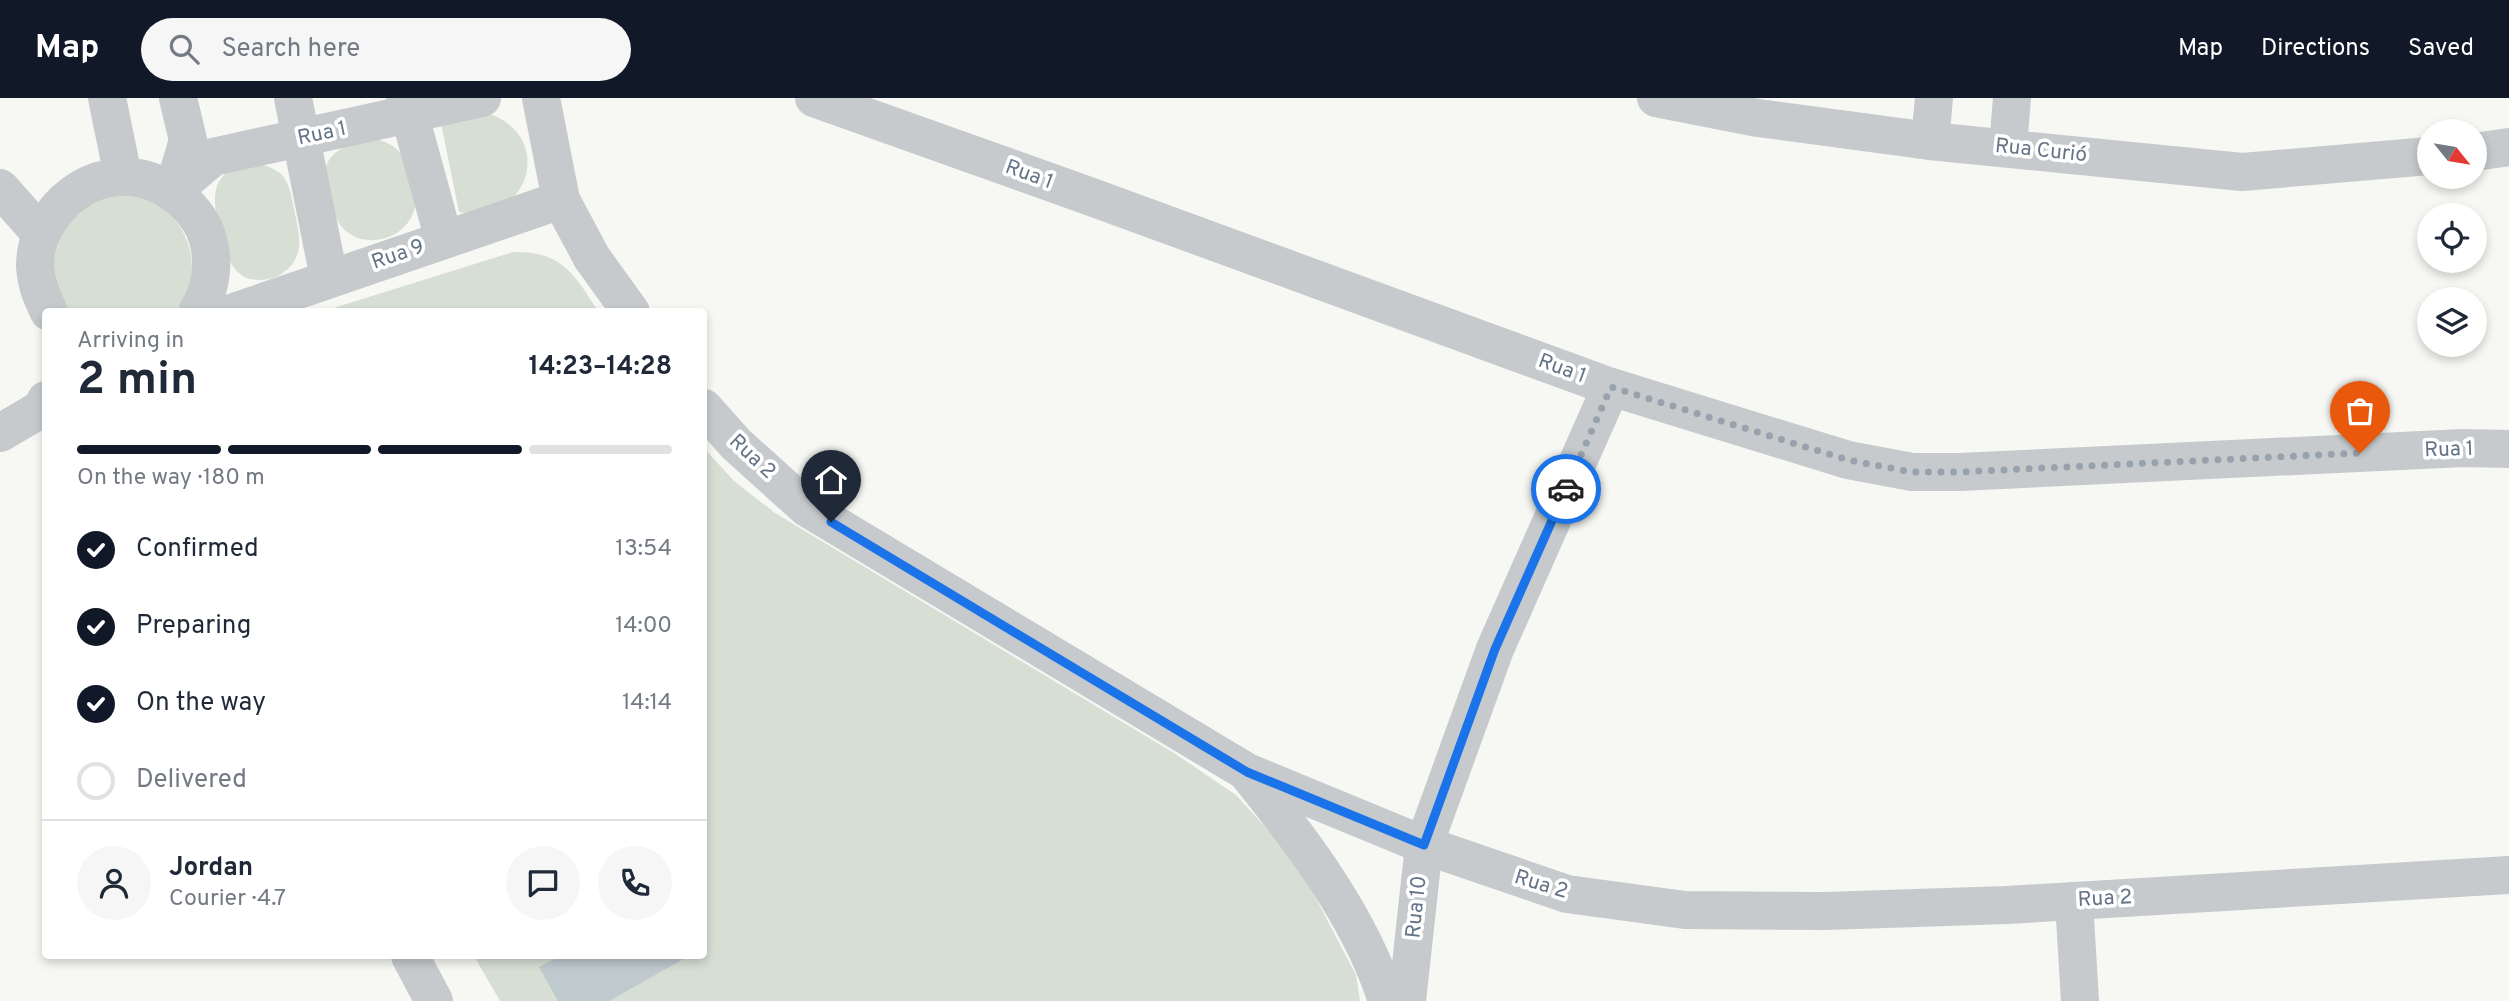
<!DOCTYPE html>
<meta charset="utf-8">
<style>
body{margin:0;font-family:Overpass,sans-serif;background:#f6f6f7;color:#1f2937;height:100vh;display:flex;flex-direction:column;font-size:26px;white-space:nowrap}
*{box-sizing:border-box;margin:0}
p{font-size:23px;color:#747a83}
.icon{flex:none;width:38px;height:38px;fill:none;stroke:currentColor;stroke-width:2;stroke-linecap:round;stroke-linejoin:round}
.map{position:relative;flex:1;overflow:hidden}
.drawer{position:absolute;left:42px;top:210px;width:665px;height:651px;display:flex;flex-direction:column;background:#fff;border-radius:7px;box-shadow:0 4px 10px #0003}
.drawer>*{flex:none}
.needle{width:46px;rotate:120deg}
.buttons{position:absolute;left:2417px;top:21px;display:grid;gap:14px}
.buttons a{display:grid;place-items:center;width:70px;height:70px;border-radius:50%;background:#fff;box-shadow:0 4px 10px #0003;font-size:35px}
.pin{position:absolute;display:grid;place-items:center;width:60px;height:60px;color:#fff;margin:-72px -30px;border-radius:50% 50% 50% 0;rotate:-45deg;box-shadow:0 0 7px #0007}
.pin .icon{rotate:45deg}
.courier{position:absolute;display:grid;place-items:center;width:70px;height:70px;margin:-35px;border:5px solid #1a73e8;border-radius:50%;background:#fff;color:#222;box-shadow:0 2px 9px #0007}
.summary em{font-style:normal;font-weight:700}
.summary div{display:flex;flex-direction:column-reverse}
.summary{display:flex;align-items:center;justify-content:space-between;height:119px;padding:0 35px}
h1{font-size:46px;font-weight:700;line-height:52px}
.bar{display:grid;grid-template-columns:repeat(4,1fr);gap:10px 7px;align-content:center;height:84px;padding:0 35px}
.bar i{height:9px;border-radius:5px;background:#e0e1e3}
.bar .selected{background:#111827}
.bar p{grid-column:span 4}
.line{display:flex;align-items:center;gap:18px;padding:0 35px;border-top:2px solid #e0e1e3}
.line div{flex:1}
.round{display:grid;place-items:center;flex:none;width:74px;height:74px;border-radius:37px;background:#f6f6f7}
ol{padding:0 35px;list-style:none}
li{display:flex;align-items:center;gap:21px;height:77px}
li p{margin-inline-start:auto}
li .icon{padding:7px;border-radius:50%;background:#111827;color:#fff;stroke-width:4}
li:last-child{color:#747a83}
li i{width:38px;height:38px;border:4px solid #e0e1e3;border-radius:50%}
header{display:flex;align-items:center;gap:42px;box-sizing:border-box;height:98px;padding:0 35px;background:#111827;color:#fff}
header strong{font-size:33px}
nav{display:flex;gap:38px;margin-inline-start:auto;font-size:24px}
.search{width:490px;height:63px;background:#f6f6f7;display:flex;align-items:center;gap:18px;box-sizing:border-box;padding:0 24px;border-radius:38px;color:#747a83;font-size:26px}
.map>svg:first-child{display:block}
.green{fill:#d7dfd4}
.water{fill:#bfcacf}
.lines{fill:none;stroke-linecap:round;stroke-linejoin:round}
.minor{stroke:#c6cacd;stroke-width:38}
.done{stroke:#97a2ac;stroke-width:7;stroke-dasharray:0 12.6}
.route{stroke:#1a73e8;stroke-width:9}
.labels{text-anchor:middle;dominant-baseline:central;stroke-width:7;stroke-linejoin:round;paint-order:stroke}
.street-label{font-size:21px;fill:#647486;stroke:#fff}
</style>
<header>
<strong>Map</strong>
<div class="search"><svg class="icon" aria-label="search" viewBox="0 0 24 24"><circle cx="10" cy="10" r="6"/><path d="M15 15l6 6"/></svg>Search here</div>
<nav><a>Map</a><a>Directions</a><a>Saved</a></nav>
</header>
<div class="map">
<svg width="2509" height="903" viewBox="0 0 2509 903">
<rect width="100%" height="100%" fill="#f7f7f3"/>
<!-- green -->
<g class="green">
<path d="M479,13c78,17 55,114 -20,101l-18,-89z"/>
<path d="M373,40c28,8 33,18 39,44 3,12 6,20 1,31 -9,26 -46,36 -67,18 -10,-8 -12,-20 -16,-32 -2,-7 -6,-15 -6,-21 1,-29 27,-35 49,-40z"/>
<path d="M256,65c9,2 18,5 25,11 9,9 10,22 13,35 4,21 12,42 -6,60 -5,4 -12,9 -19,10 -34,6 -41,-18 -48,-45 -5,-20 -14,-50 9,-64 7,-4 19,-5 26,-7z"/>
<path d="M111,97c13,0 26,0 38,5 42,18 58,78 26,111l-109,1 -15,-31 3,-39 23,-31z"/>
<path d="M513,154c49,-1 61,22 85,59h-274z"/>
<path d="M704,350l30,33 41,32 399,240 62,42 61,67 59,113 4,26h-860l-26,-45h230z"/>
</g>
<!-- water -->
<path class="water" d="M560,858h129l-80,45h-51l-19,-34z"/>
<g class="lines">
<!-- minor -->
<g class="minor">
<path d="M107,0l16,78"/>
<path d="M293,0l36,180"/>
<path d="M405,0l39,142"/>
<path d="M541,0l20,102 31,58 39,54"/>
<path d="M814,0l272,97 525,192 237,73 64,12h48l503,-24 46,1"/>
<path d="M1656,0l102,20 172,23 312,31 187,-16"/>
<path d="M1930,43l4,-43"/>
<path d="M2008,49l4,-49"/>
<path d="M2474,54l35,-5"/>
<path d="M0,90l41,46"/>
<path d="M173,93l40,-34 269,-59"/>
<path d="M173,93l15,-51 -10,-42"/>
<path d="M49,214c-8,-16 -13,-29 -14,-46 0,-14 4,-30 11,-41 29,-51 92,-65 136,-25 12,11 22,24 26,40 7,26 3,49 -11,72"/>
<path d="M234,214l327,-112"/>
<path d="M704,310l32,36 71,64 440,264 177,73 143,49 118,16 140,1 182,-6 502,-30"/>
<path d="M0,335l41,-24 5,-9"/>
<path d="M1248,676c54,67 113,144 139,227"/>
<path d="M2074,803l6,100"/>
<path d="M410,858l24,45"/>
<path d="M1407,903l17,-156 71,-196 116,-262"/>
</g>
</g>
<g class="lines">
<!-- done -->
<path class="done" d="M1566,391l45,-102 237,73 64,12h48l400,-19"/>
<!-- route -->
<path class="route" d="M831,424l416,250 177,73 71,-196 71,-160"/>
</g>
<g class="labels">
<!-- street labels -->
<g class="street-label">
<text transform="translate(322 36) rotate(-12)">Rua 1</text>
<text transform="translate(2041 53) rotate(6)">Rua Curió</text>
<text transform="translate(1029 77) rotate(20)">Rua 1</text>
<text transform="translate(398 157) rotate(-19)">Rua 9</text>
<text transform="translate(1562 271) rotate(20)">Rua 1</text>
<text transform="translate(2449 352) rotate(-2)">Rua 1</text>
<text transform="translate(752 359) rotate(43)">Rua 2</text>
<text transform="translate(1541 787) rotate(17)">Rua 2</text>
<text transform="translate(2105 801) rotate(-3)">Rua 2</text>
<text transform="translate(1417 809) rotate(-84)">Rua 10</text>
</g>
</g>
</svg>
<div class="buttons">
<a><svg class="needle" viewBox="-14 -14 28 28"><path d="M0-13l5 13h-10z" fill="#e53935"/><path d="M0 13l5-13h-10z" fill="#747a83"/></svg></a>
<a><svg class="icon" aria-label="locate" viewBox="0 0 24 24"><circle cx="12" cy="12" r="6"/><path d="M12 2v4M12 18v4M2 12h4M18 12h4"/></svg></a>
<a><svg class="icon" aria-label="layers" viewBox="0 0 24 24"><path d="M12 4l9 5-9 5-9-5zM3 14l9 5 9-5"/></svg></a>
</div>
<div class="pin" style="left:2360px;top:355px;background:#ea580c"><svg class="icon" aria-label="bag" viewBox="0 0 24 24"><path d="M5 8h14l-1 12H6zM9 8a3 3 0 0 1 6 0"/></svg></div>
<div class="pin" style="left:831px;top:424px;background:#1f2937"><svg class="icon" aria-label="home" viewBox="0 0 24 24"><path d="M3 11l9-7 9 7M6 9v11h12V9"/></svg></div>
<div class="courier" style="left:1566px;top:391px"><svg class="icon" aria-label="car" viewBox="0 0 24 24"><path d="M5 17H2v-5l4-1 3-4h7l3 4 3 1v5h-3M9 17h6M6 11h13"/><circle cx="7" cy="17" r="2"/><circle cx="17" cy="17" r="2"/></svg></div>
<section class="drawer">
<div class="summary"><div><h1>2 min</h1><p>Arriving in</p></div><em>14:23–14:28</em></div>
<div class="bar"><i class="selected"></i><i class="selected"></i><i class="selected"></i><i></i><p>On the way · 180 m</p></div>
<ol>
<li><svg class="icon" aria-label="check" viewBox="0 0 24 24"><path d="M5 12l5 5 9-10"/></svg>Confirmed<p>13:54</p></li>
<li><svg class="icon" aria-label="check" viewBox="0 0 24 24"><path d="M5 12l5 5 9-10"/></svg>Preparing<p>14:00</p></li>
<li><svg class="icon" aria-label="check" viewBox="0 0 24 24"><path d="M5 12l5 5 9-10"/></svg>On the way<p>14:14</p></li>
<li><i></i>Delivered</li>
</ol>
<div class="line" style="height:126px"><a class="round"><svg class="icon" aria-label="person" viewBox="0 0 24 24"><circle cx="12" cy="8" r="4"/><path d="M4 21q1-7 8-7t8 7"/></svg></a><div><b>Jordan</b><p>Courier · 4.7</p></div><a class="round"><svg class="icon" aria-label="chat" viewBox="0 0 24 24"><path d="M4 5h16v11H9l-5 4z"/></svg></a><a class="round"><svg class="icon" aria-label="phone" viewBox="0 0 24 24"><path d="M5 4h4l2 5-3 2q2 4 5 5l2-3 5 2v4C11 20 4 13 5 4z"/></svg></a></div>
</section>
</div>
